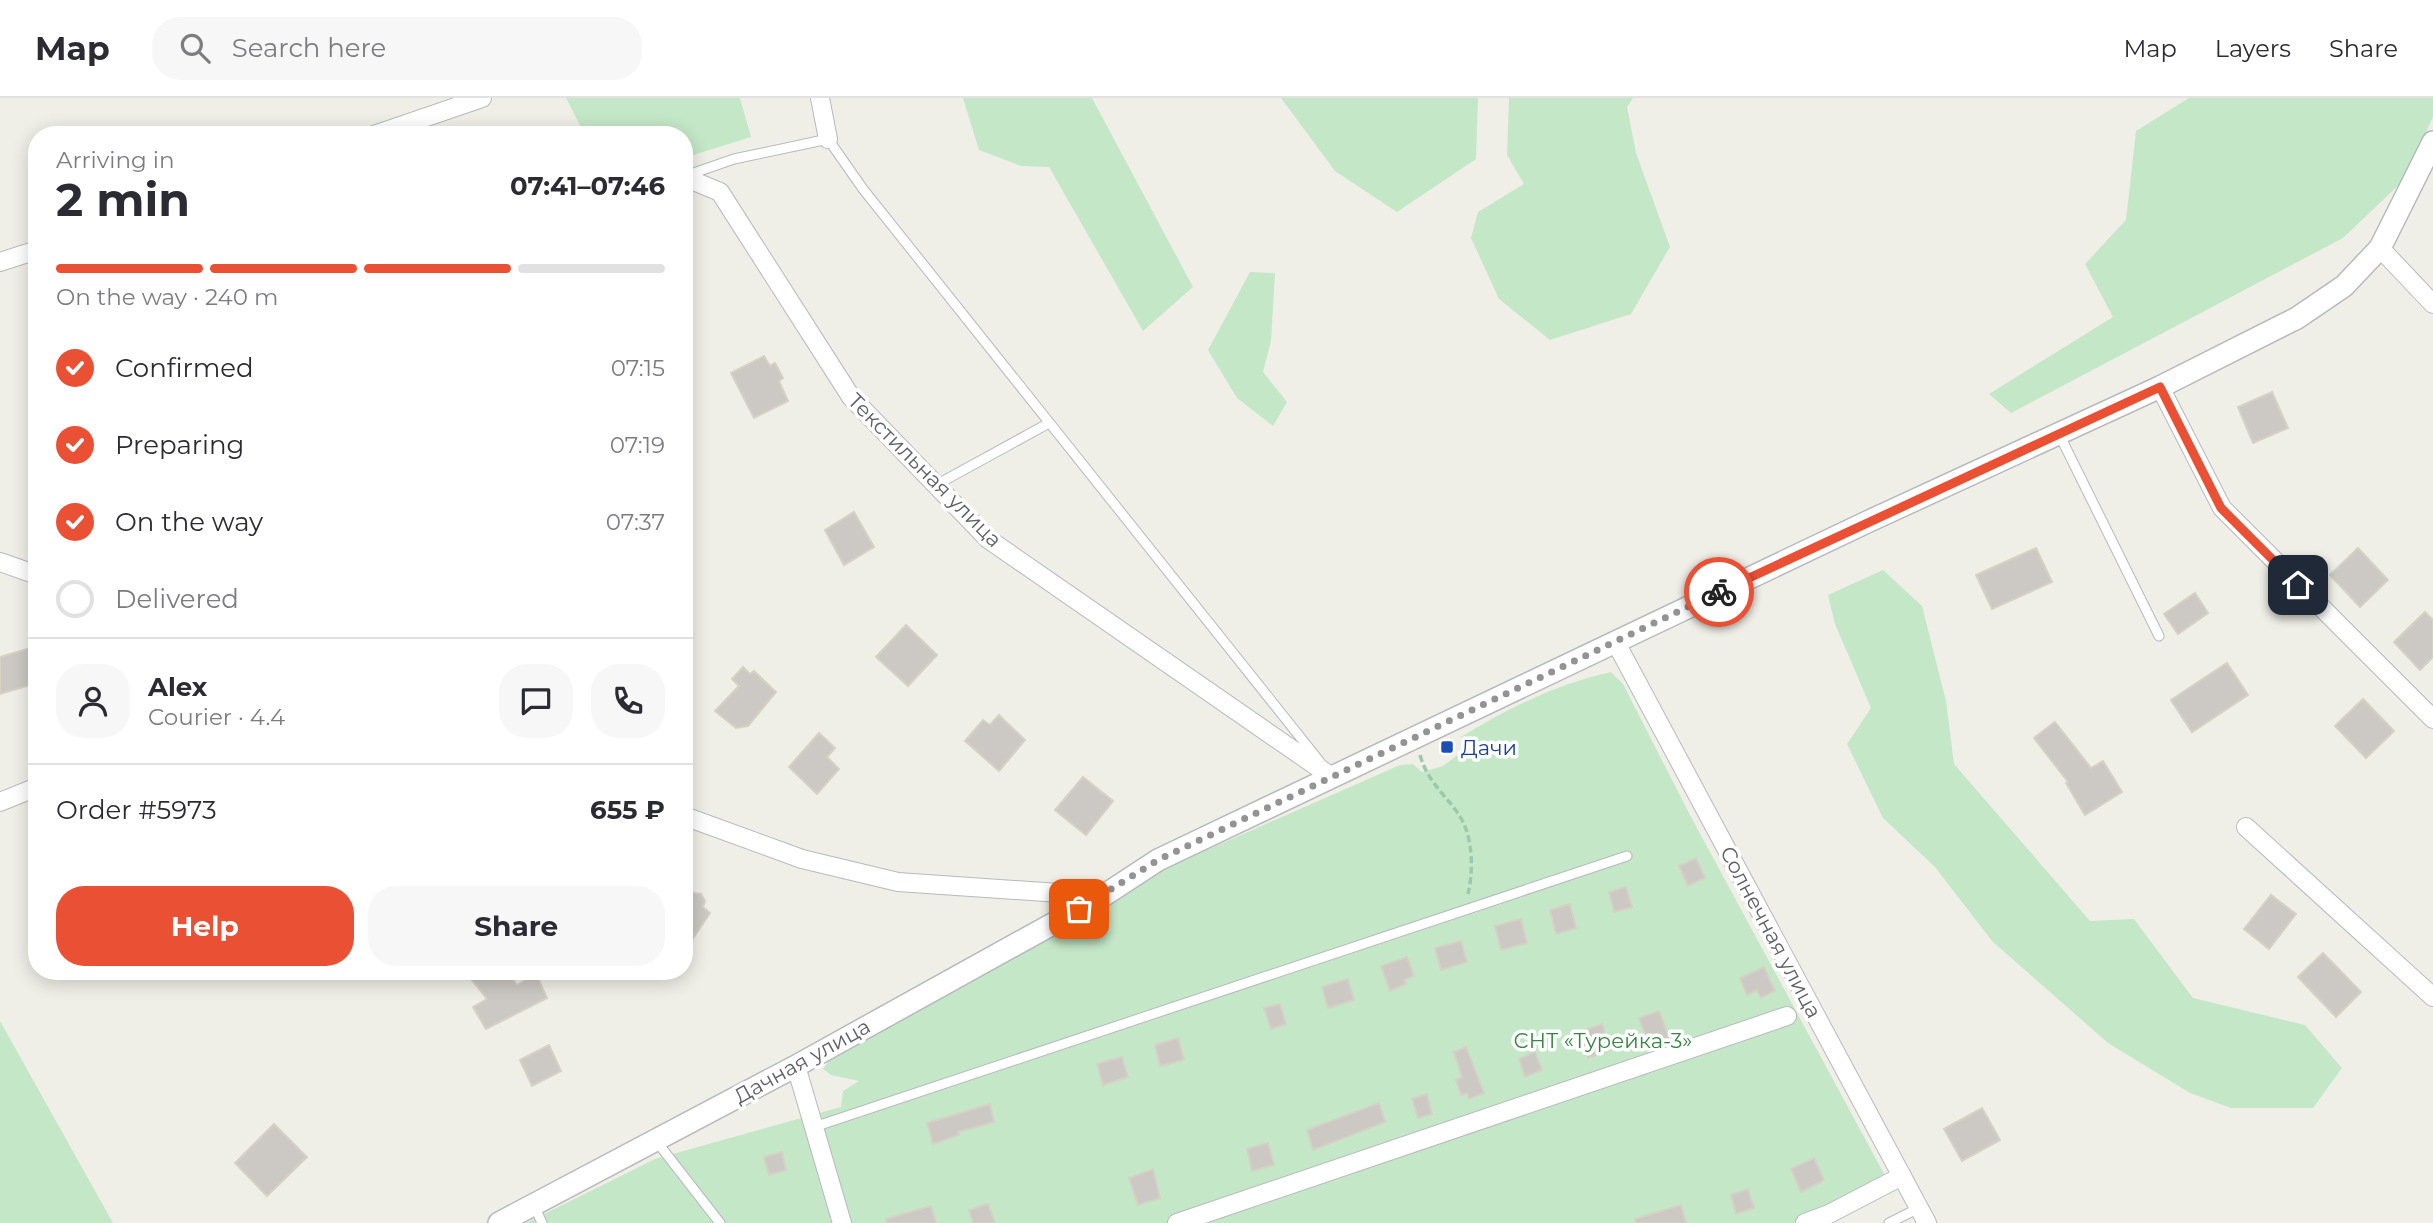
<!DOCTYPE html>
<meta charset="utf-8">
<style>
body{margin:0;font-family:Montserrat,sans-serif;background:#f7f7f7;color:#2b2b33;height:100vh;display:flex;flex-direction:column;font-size:26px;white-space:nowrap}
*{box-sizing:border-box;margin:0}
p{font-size:23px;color:#7c7c81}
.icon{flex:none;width:38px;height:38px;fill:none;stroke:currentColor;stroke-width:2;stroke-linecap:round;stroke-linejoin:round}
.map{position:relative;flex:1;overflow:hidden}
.sheet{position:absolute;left:28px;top:28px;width:665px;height:854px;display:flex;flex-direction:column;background:#fff;border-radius:28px;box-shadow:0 4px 18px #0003}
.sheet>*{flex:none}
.pin{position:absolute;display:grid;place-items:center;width:60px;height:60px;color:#fff;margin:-30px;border-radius:14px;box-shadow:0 4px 10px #0006}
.courier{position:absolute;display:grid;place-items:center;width:70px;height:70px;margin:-35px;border:5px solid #e95034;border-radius:50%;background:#fff;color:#222;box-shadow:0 2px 9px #0007}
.summary em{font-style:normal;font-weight:700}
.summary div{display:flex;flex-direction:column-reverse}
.summary{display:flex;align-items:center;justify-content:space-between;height:119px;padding:0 28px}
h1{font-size:46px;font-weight:700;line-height:52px}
.bar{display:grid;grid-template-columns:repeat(4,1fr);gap:10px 7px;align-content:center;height:84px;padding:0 28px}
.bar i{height:9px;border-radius:5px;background:#e1e1e2}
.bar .current{background:#e95034}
.bar p{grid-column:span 4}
.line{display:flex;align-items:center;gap:18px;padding:0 28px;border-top:2px solid #e1e1e2}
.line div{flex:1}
.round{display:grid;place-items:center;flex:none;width:74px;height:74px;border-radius:28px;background:#f7f7f7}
ol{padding:0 28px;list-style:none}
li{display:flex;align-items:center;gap:21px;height:77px}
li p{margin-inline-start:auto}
li .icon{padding:7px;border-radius:50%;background:#e95034;color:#fff;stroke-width:4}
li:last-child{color:#7c7c81}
li i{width:38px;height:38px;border:4px solid #e1e1e2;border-radius:50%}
.cta{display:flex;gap:14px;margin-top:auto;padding:14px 28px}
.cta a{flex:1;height:80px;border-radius:28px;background:#e95034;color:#fff;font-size:28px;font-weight:700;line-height:80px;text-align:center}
.cta a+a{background:#f7f7f7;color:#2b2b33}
header{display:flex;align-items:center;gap:42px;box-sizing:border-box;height:98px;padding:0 35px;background:#fff;border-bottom:2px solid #e1e1e2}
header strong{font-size:33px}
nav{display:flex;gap:38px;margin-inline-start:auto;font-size:24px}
.search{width:490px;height:63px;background:#f7f7f7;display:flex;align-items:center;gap:18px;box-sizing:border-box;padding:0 24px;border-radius:28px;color:#7c7c81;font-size:26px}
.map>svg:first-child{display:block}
.green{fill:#c4e7c7}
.building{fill:#ccc9c4;stroke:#d5d1c5;stroke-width:2}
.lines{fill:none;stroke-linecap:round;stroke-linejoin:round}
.service-casing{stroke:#b7b9bd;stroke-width:11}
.minor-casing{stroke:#b7b9bd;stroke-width:20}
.tertiary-casing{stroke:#b7b9bd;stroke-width:24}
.path{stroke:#9dc8ad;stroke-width:3.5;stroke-dasharray:7 3.5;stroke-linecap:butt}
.service{stroke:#fff;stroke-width:9}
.minor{stroke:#fff;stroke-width:18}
.tertiary{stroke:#fff;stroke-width:21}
.done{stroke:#919394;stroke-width:7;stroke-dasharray:0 12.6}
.route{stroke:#e95034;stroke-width:9}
.transit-dot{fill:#1a4fb4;stroke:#fff;stroke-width:2.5}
.labels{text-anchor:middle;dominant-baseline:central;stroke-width:7;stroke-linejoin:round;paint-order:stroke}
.street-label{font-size:21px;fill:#5e6167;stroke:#fff}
.transit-label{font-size:21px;fill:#164399;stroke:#fff;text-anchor:start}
.park-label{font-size:21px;fill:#368640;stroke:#fff}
</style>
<header>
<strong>Map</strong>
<div class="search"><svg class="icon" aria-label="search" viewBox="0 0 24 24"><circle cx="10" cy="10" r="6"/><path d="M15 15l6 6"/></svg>Search here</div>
<nav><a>Map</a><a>Layers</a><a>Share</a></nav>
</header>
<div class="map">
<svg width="2433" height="1125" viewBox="0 0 2433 1125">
<rect width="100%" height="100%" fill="#f0efe7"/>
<!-- green -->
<g class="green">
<path d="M566,0h174l11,39 -67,21v-23h-99z"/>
<path d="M963,0h129l101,189 -50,44 -94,-164 -28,-1 -42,-16z"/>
<path d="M1281,0h197l-2,61 -79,53 -62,-41z"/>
<path d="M1509,0h124l-6,9 9,46 34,94 -39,67 -81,26 -51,-41 -28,-61 7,-26 46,-28 -17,-29z"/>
<path d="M2189,0h244v19l-30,64 -60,57 -332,175 -22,-19 124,-77 -28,-53 41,-44 10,-89z"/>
<path d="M1250,174l25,1 -4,68 -8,31 24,30 -14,24 -36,-28 -29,-48z"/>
<path d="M1883,472l39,36 24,95 8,63 136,157 44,-2 59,79 112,27 37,43 -29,40h-82l-41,-15 -82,-50 -116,-102 -57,-74 -52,-49 -36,-74 24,-36 -36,-84 -7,-29z"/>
<path d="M1611,574l12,12 68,133 198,366 -84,40h-1279l129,-64 186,-52 2,-16 16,-10 -28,-6 -8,-6 23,-31 263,-145 291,-128 13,-1 9,8 21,-6 20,-15 -2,-14c47,-29 96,-53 150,-65z"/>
<path d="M0,923l113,202h-113z"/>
</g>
<!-- building -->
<g class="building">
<path d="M764,258l6,10 5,-3 8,15 -4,3 9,20 -34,17 -23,-45z"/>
<path d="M2272,294l16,36 -35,15 -15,-36z"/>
<path d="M854,414l20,35 -30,18 -19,-35z"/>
<path d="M2036,450l16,34 -60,27 -16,-34z"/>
<path d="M2358,450l30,32 -28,27 -30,-32z"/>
<path d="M2195,495l13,20 -30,21 -14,-20z"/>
<path d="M2425,514l8,8v37l-13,13 -26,-28z"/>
<path d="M906,527l31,30 -29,31 -32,-29z"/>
<path d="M37,548v37l-37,11v-37z"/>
<path d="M2227,565l21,32 -56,37 -21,-32z"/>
<path d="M743,569l7,7 4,-3 22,21 -28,34 -12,2 -21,-17 24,-25 -7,-7z"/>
<path d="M2363,601l31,32 -28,27 -31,-32z"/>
<path d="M999,617l26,25 -26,31 -34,-30 18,-21 7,5z"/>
<path d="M2055,624l36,46 12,-7 19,31 -37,23 -19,-32 2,-1 -34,-44z"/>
<path d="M819,635l16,15 -8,9 12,12 -22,25 -28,-27z"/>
<path d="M1083,679l30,24 -27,34 -31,-25z"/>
<path d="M1696,760l9,20 -17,8 -9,-20z"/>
<path d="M1626,789l6,20 -18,5 -5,-20z"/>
<path d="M693,795l8,1 4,7 -2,6 7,6 -26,39v-55z"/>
<path d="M2271,797l25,19 -27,35 -25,-20z"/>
<path d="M1570,806l6,24 -20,6 -6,-24z"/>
<path d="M1521,821l6,24 -26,7 -6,-24z"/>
<path d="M1461,843l6,21 -26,8 -6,-22z"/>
<path d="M2323,855l38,39 -25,25 -38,-40z"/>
<path d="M1407,859l7,19 -10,4 2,4 -16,7 -9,-25z"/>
<path d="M1764,869l11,24 -14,7 -4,-8 -10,5 -7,-17z"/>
<path d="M482,873h24l11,14 19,-11 11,24 -61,31 -13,-22 14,-8 -15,-19z"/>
<path d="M1348,881l6,21 -26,8 -6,-21z"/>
<path d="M1280,906l6,20 -15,5 -7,-21z"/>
<path d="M1659,913l10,27 -20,8 -10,-28z"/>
<path d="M1602,926l8,26 -22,8 -9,-26z"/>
<path d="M1178,940l6,22 -24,6 -5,-21z"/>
<path d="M549,947l12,26 -29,15 -12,-26z"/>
<path d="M1466,949l18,46 -15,6 -2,-6 -6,2 -5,-15 6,-3 -8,-25z"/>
<path d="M1535,954l7,18 -17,7 -6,-18z"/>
<path d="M1122,959l6,20 -25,8 -6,-21z"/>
<path d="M1427,996l5,20 -14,4 -6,-19z"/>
<path d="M1379,1005l6,19 -72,28 -6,-20z"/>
<path d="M990,1006l4,18 -36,10 1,3 -26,9 -6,-21z"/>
<path d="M1982,1010l18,32 -38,21 -18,-32z"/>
<path d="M274,1026l33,33 -40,39 -32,-33z"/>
<path d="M1268,1045l6,22 -22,6 -5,-22z"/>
<path d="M782,1054l4,18 -17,5 -5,-18z"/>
<path d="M1814,1060l10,22 -23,12 -10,-23z"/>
<path d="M1153,1071l7,29 -22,7 -9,-27z"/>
<path d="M1748,1091l6,19 -18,6 -5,-19z"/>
<path d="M988,1106l7,19h-22l-4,-13z"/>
<path d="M1681,1107l5,18h-50l-1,-4z"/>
<path d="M931,1108l5,17h-49l-1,-4z"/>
</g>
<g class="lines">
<!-- service casing -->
<g class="service-casing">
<g id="service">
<path d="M685,78l49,-17 94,-20 35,50 457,573"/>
<path d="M2059,336l100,202"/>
<path d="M936,387l113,-62"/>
<path d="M814,1029l813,-271"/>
<path d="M657,1044l63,81"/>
<path d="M534,1107l8,18"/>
<path d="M1889,1125l30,-15"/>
</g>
</g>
<!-- minor casing -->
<g class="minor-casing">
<g id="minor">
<path d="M820,0l8,41"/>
<path d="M374,37l108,-37"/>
<path d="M684,79l36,15 131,205 137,142 344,238"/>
<path d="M2380,150l53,56"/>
<path d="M0,164l37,-12"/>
<path d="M2160,289l62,121 211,211"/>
<path d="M0,464l37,13"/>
<path d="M1615,543l312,582"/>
<path d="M0,704l37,-15"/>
<path d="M684,718l118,43 96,23 205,14"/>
<path d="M2246,729l187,170"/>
<path d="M796,968l46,157"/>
<path d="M1177,1125l610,-207"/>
<path d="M1805,1125l24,-9 73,-38"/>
</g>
</g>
<!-- tertiary casing -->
<g class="tertiary-casing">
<path id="tertiary" d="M499,1125l297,-157 307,-170 55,-36 707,-337 295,-136 137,-69 47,-32 36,-38 53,-106"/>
</g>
<!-- path -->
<path class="path" d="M1420,657c9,32 33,45 44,69 9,20 9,49 4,70"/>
<!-- service -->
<use href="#service" class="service"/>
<!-- minor -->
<use href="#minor" class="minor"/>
<!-- tertiary -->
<use href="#tertiary" class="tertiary"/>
</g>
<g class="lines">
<!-- done -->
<path class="done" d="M1079,811l79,-49 561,-268"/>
<!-- route -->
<path class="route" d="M1719,494l441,-205 61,121 77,77"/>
</g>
<!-- markers -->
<rect class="transit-dot" x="1440" y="642" width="14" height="14" rx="3.5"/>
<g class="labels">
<!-- street labels -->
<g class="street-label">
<text transform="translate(925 372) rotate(45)">Текстильная улица</text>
<text transform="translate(1771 834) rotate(62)">Солнечная улица</text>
<text transform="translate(802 963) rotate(-29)">Дачная улица</text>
</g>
<!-- transit labels -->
<g class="transit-label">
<text x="1461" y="649">Дачи</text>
</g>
<!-- park labels -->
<g class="park-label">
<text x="1603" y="942">СНТ «Турейка-3»</text>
</g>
</g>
</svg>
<div class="pin" style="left:1079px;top:811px;background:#ea580c"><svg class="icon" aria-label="bag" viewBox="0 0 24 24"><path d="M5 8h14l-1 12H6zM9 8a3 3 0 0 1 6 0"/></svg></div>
<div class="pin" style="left:2298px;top:487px;background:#1f2937"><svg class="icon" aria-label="home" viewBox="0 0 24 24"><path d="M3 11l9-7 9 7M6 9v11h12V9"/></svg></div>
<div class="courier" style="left:1719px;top:494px"><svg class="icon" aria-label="bike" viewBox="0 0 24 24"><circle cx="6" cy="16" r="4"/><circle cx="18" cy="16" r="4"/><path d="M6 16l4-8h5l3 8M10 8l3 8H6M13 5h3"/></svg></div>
<section class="sheet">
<div class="summary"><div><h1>2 min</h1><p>Arriving in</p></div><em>07:41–07:46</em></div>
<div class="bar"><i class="current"></i><i class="current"></i><i class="current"></i><i></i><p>On the way · 240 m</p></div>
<ol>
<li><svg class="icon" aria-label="check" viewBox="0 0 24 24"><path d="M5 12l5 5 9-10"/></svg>Confirmed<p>07:15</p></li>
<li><svg class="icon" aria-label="check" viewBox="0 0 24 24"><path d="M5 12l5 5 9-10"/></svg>Preparing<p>07:19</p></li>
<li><svg class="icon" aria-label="check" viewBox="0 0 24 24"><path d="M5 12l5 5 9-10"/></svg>On the way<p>07:37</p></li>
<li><i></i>Delivered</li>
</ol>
<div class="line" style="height:126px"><a class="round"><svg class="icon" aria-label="person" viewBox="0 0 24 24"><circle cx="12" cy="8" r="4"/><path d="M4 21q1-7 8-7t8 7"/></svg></a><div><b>Alex</b><p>Courier · 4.4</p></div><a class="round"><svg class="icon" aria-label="chat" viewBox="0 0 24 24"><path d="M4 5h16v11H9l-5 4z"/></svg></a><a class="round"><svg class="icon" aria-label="phone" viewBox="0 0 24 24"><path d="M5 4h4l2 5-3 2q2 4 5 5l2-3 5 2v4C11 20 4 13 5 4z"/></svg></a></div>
<div class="line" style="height:91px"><div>Order #5973</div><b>655 ₽</b></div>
<div class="cta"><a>Help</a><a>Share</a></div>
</section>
</div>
